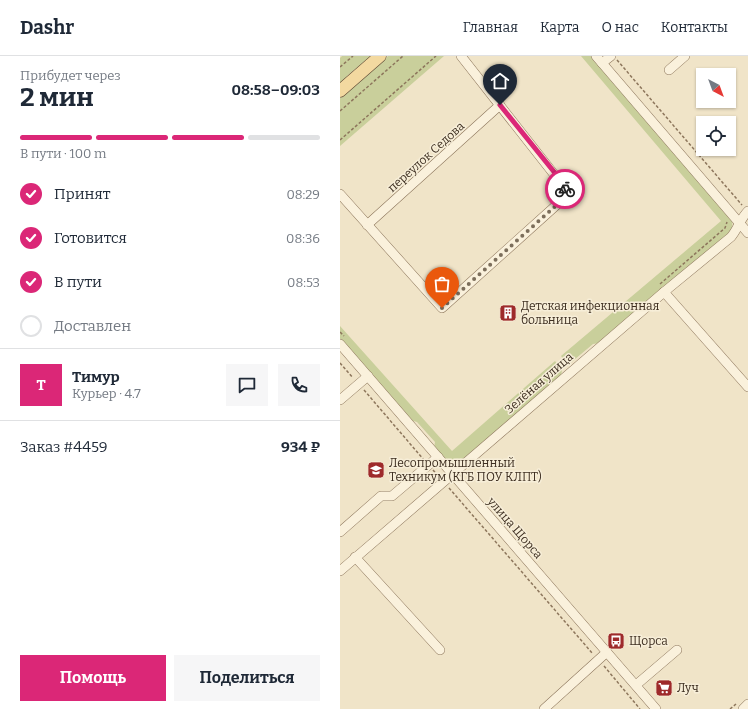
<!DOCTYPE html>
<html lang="ru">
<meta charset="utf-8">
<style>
body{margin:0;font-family:Bitter,serif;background:#f6f6f7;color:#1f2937;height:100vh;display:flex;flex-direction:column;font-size:15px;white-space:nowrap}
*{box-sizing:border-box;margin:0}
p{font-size:13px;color:#747a83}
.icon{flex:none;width:22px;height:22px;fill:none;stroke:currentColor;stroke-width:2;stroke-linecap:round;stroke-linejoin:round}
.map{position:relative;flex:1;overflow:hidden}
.details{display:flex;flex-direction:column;background:#fff;width:340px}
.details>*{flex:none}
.needle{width:26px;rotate:139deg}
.tools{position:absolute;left:356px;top:12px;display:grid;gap:8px}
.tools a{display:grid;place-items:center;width:40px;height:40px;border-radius:0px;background:#fff;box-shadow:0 1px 3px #0004;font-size:20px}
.pin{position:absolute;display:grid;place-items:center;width:34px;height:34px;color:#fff;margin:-41px -17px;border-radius:50% 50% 50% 0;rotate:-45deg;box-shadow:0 0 4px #0007}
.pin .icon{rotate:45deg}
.courier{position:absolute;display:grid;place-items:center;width:40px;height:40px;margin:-20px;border:3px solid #db2777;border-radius:50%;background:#fff;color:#222;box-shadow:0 1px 5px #0007}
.overview em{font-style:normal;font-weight:700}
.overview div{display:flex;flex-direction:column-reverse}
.overview{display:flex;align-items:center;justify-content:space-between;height:68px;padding:0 20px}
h1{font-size:26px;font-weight:700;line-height:30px}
.bar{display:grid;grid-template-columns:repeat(4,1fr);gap:6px 4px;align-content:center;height:48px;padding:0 20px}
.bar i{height:5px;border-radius:3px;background:#e0e1e3}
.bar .on{background:#db2777}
.bar p{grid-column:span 4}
.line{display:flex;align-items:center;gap:10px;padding:0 20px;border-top:1px solid #e0e1e3}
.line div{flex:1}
.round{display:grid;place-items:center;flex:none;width:42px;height:42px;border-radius:0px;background:#f6f6f7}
ol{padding:0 20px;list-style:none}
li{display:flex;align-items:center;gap:12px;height:44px}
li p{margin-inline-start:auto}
li .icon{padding:4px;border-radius:50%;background:#db2777;color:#fff;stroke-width:4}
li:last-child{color:#747a83}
li i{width:22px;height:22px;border:2px solid #e0e1e3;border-radius:50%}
.action{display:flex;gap:8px;margin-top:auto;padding:8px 20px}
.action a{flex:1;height:46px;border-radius:0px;background:#db2777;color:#fff;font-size:16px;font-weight:700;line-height:46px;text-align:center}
.action a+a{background:#f6f6f7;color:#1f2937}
header{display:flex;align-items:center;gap:24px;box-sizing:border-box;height:56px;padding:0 20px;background:#fff;border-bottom:1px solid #e0e1e3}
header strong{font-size:19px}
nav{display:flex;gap:22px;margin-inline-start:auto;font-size:14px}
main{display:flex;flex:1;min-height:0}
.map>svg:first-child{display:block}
.green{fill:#c9cf9b}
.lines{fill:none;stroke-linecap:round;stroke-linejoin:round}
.minor-casing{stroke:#8d765c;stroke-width:10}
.major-casing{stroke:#5b4430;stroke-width:13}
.path{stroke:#8d765c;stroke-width:1.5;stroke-dasharray:3 2;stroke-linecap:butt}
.minor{stroke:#faf1dc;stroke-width:9}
.major{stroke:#f3d9a0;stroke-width:12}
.done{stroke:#7c6e5b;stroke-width:4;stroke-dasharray:0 7.2}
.route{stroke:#db2777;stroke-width:5}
.labels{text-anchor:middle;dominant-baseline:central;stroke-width:3;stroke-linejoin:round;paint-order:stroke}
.street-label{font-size:12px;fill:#3d2e20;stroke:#f7eed8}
.poi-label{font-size:12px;fill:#3d2e20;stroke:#f7eed8;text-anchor:start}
</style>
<header>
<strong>Dashr</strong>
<nav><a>Главная</a><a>Карта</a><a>О нас</a><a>Контакты</a></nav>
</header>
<main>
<section class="details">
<div class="overview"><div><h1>2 мин</h1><p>Прибудет через</p></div><em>08:58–09:03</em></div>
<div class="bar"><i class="on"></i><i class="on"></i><i class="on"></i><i></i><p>В пути · 100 m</p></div>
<ol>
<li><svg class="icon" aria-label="check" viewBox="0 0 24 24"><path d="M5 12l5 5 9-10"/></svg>Принят<p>08:29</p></li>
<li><svg class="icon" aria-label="check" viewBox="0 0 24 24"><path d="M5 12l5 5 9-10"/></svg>Готовится<p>08:36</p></li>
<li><svg class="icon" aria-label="check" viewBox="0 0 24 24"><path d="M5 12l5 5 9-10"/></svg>В пути<p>08:53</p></li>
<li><i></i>Доставлен</li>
</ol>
<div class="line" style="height:72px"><b class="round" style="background:#db2777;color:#fff">Т</b><div><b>Тимур</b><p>Курьер · 4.7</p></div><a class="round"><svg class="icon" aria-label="chat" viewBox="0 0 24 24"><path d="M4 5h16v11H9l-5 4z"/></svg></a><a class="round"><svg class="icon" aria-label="phone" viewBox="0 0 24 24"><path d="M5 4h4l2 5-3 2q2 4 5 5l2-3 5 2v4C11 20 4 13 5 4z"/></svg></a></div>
<div class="line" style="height:52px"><div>Заказ #4459</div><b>934 ₽</b></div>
<div class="action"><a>Помощь</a><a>Поделиться</a></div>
</section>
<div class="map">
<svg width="408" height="653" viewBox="0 0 408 653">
<rect width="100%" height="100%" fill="#f0e4c8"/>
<!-- green -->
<g class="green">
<path d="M2,0h29l-24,20 -3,8 -4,3v-29z"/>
<path d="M48,0h56l-104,90v-48z"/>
<path d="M241,0h10l141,165c1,6 0,9 -4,13l-128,109 -7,1 -25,21 -7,-9 160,-135z"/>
<path d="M0,270l112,125 103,-90 7,9 -1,6 -98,83c-15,9 -19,0 -29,-11l1,-6 -18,-20 -7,-2 -70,-81z"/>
</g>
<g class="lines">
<!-- minor casing -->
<g class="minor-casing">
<g id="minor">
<path d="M256,0l152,177"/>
<path d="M262,7l9,-7"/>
<path d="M329,14l16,-14"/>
<path d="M0,138l102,114 119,-107 5,-9 -2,-5 -103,-131"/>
<path d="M27,169l133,-120"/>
<path d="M324,236l84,95"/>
<path d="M0,288l316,365"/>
<path d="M0,344l28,-24"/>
<path d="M0,476l41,-36h11l46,-39"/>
<path d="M15,501l85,93"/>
<path d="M0,515l324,-279 67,-55c7,-8 9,-18 17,-26"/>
<path d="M296,629l41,-35"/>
<path d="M204,653l63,-57"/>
<path d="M403,653l5,-5"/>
</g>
</g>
<!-- major casing -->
<g class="major-casing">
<path id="major" d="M0,35l40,-35"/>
</g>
<!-- path -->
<g class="path">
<path d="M277,4l125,145"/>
<path d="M0,11l13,-11"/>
<path d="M0,55l63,-55"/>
<path d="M0,84l96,-84"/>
<path d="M320,228l65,-56 2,-6"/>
<path d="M0,276l4,4"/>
<path d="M0,307l13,15"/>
<path d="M24,334l60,70"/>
<path d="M93,414l5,6"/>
<path d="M109,432l144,166"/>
<path d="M264,610l36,43"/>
<path d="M390,653l6,-5"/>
</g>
<!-- minor -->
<use href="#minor" class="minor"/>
<!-- major -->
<use href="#major" class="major"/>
</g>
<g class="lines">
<!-- done -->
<path class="done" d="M102,252l119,-107 5,-9 -1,-3"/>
<!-- route -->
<path class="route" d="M160,49l55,68 10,16"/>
</g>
<!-- icons -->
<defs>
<g id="building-square" transform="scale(0.9)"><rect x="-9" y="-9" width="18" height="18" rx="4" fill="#9e2a2b" stroke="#f7eed8"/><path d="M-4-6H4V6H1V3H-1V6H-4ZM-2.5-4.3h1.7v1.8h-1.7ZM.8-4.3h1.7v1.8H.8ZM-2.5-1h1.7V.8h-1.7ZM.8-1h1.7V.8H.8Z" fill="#fff"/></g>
<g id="university-square" transform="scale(0.9)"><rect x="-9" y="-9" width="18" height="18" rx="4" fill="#9e2a2b" stroke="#f7eed8"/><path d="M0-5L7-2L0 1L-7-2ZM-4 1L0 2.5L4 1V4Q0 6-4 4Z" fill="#fff"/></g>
<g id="bus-square" transform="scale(0.9)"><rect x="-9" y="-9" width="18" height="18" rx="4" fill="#9e2a2b" stroke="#f7eed8"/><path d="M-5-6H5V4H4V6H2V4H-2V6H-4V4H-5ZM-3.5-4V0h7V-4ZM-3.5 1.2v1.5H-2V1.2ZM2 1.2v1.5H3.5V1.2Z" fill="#fff"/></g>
<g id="supermarket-square" transform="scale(0.9)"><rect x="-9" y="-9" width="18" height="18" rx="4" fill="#9e2a2b" stroke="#f7eed8"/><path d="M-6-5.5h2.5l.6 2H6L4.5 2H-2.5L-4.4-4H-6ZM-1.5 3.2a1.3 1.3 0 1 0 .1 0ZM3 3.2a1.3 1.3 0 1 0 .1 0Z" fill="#fff"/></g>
</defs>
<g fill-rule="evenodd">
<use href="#building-square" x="168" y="257"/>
<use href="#university-square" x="36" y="414"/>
<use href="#bus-square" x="276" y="585"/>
<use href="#supermarket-square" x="324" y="632"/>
</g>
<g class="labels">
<!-- street labels -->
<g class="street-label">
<text transform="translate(86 101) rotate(-42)">переулок Седова</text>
<text transform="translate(199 327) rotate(-41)">Зелёная улица</text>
<text transform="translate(175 472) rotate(49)">улица Щорса</text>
</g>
<!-- poi labels -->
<g class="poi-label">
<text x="181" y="250">Детская инфекционная<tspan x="181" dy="14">больница</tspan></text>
<text x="49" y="407">Лесопромышленный<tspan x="49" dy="14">Техникум (КГБ ПОУ КЛПТ)</tspan></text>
<text x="289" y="585">Щорса</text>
<text x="337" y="632">Луч</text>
</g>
</g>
</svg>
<div class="tools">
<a><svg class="needle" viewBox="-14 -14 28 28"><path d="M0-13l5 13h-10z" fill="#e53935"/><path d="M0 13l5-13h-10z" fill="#747a83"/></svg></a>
<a><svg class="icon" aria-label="locate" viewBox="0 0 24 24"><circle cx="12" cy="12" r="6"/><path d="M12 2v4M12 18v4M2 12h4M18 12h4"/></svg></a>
</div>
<div class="pin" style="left:102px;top:252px;background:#ea580c"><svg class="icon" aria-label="bag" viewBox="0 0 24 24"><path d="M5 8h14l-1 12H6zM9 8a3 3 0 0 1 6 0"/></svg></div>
<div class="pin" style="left:160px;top:49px;background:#1f2937"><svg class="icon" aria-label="home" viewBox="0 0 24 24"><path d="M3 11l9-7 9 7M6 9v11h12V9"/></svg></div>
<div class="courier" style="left:225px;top:133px"><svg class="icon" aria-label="bike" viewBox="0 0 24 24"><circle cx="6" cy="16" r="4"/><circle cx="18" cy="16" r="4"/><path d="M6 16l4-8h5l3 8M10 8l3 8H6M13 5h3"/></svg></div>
</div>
</main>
